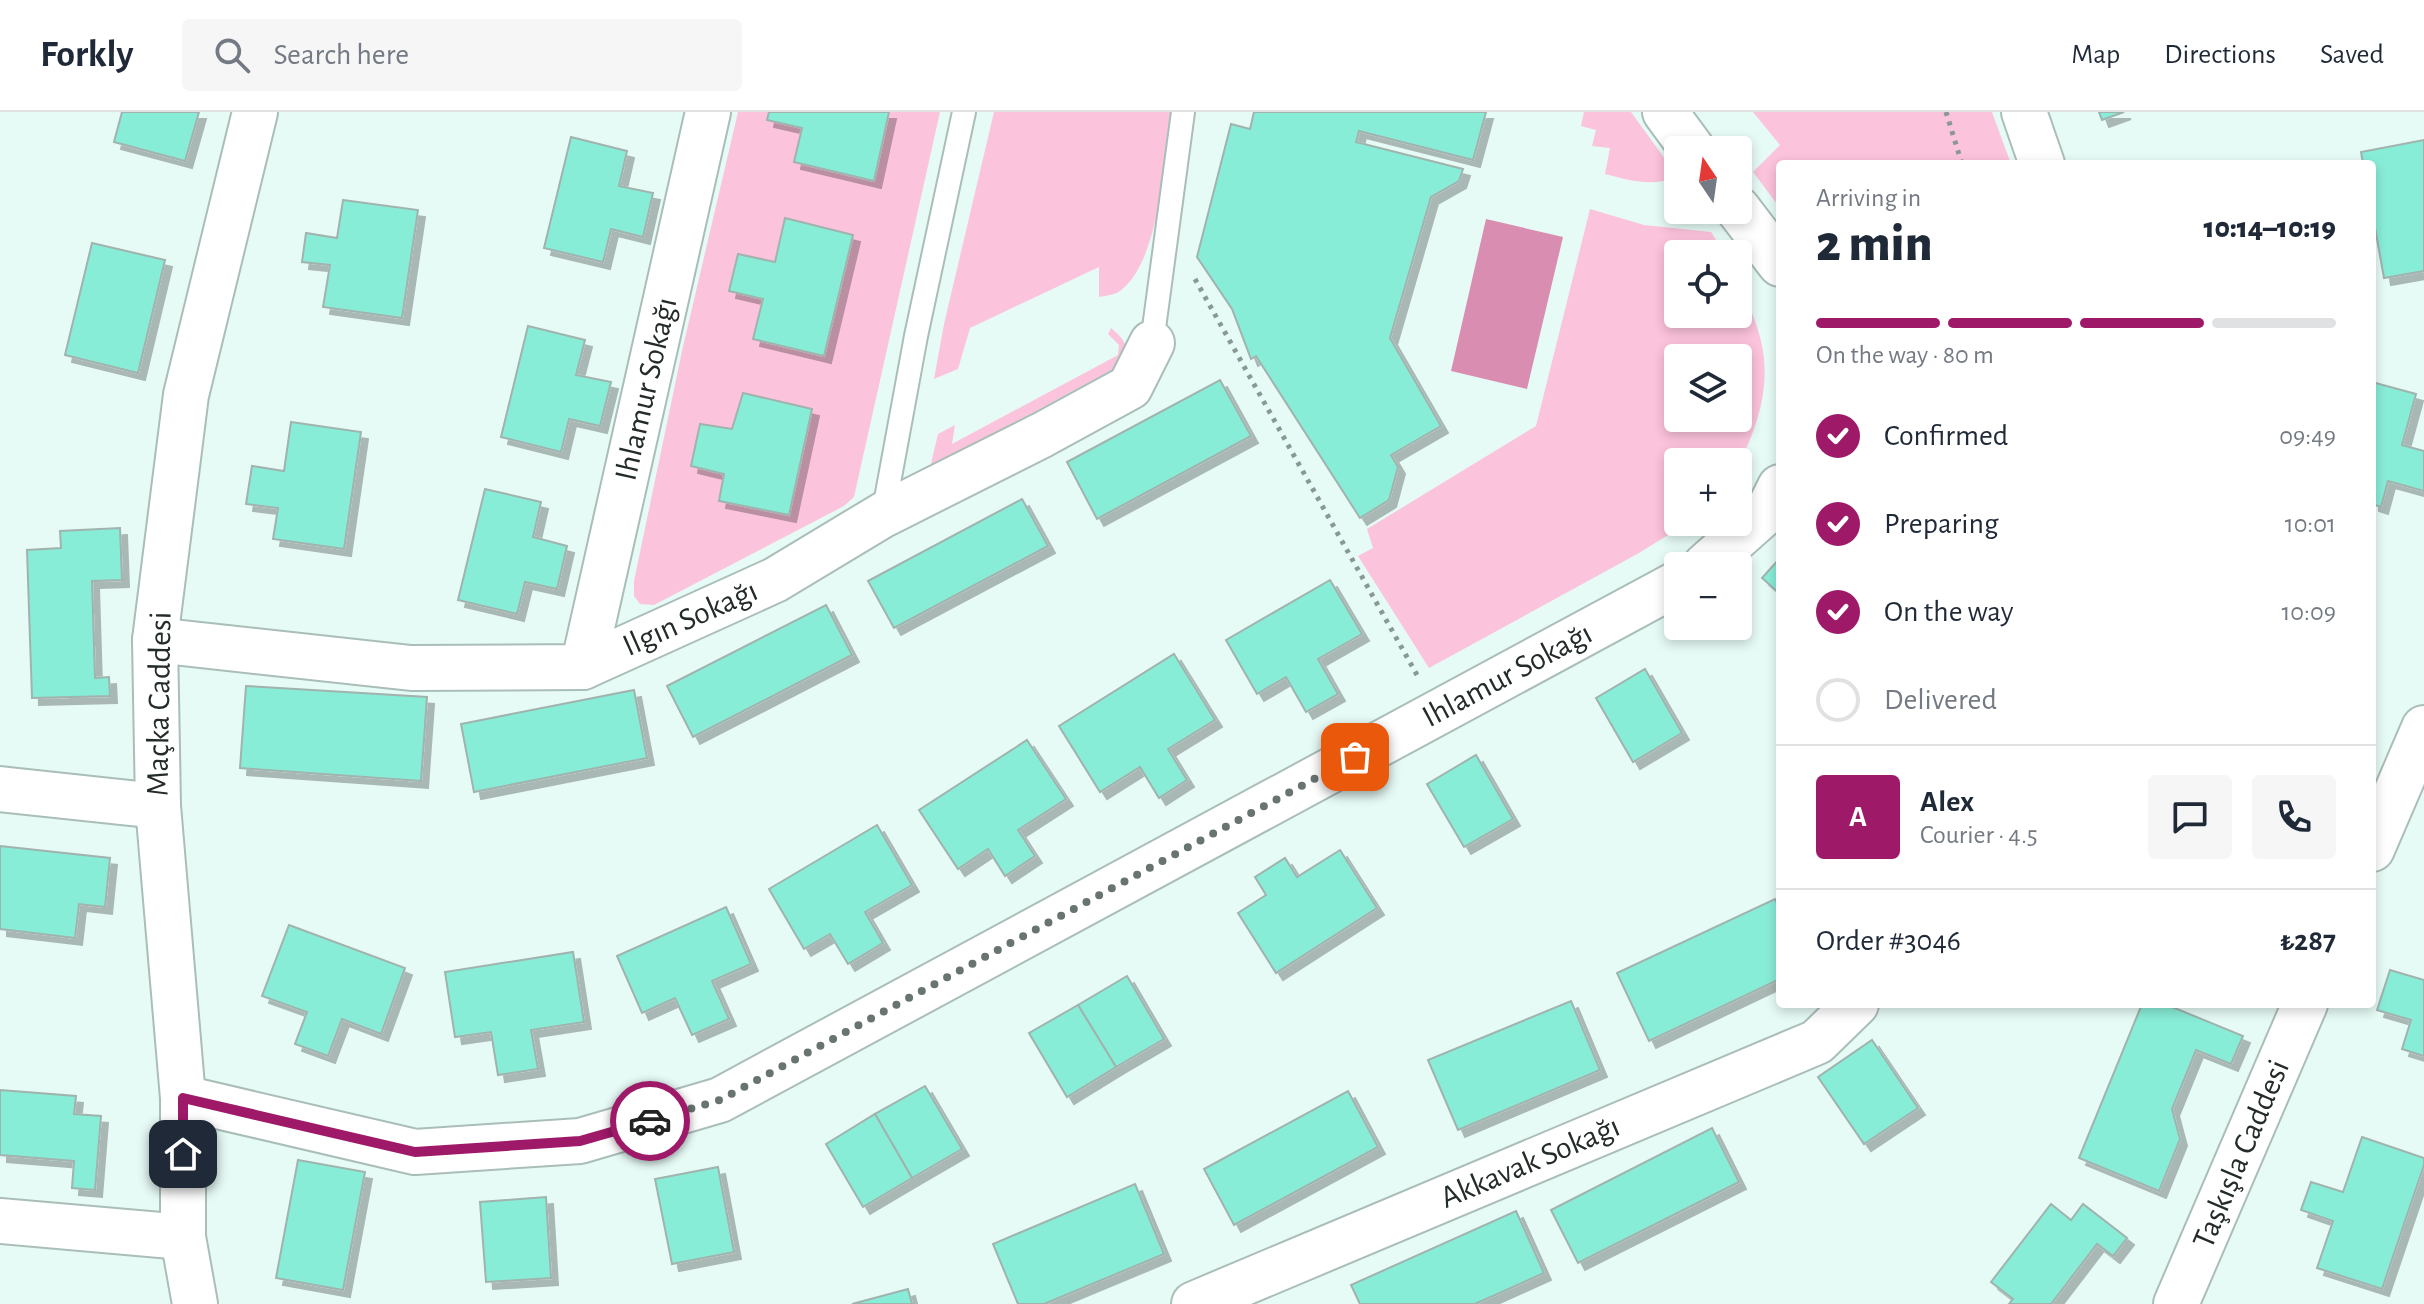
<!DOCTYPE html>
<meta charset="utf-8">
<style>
body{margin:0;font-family:"Alegreya Sans",sans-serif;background:#f6f6f7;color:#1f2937;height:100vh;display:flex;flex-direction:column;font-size:30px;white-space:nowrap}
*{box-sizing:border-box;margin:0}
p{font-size:26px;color:#747a83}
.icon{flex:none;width:44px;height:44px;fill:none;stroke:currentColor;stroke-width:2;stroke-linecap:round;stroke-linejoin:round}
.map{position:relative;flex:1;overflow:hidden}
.side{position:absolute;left:1776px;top:48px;width:600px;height:848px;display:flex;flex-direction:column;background:#fff;border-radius:8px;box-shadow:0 4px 12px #0003}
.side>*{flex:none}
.needle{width:52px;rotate:347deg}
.tools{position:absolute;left:1664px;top:24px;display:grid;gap:16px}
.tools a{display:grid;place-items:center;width:88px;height:88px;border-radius:8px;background:#fff;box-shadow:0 4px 12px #0003;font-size:40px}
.pin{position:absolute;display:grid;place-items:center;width:68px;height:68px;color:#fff;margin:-34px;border-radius:16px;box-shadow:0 4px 12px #0006}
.courier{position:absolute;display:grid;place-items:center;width:80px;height:80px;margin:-40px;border:6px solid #9f1969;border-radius:50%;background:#fff;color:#222;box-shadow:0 2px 10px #0007}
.summary em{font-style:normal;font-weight:800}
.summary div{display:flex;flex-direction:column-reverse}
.summary{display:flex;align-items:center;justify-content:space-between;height:136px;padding:0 40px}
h1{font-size:52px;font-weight:800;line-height:60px}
.bar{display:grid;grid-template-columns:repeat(4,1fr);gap:12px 8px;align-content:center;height:96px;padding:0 40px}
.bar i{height:10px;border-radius:6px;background:#e0e1e3}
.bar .selected{background:#9f1969}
.bar p{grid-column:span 4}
.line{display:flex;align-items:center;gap:20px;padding:0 40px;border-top:2px solid #e0e1e3}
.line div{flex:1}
.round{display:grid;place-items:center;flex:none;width:84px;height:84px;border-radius:8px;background:#f6f6f7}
ol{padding:0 40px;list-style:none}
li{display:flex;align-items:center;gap:24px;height:88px}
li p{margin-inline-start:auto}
li .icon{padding:8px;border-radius:50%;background:#9f1969;color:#fff;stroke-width:4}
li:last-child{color:#747a83}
li i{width:44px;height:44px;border:4px solid #e0e1e3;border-radius:50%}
header{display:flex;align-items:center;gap:48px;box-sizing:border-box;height:112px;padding:0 40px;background:#fff;border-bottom:2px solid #e0e1e3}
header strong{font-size:38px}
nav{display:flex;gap:44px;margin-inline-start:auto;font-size:28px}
.search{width:560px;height:72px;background:#f6f6f7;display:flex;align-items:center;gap:20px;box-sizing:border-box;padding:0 28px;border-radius:8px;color:#747a83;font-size:30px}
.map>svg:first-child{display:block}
.green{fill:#fcc3dc;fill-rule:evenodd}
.water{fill:#d98eb1}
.building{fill:#88edd7;stroke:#a0b3ae;stroke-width:2;filter:url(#shadow)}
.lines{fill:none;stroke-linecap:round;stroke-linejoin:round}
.service-casing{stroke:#aabeb9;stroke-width:26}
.minor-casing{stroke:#aabeb9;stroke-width:48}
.path{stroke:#8a9895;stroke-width:5;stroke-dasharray:4 6;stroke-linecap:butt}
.service{stroke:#fff;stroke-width:22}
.minor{stroke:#fff;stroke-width:44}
.done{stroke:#687471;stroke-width:8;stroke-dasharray:0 14.4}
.route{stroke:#9f1969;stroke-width:10}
.labels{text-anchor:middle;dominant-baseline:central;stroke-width:6;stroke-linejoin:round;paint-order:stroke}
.street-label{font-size:32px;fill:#242c2a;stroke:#fff}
</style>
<header>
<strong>Forkly</strong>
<div class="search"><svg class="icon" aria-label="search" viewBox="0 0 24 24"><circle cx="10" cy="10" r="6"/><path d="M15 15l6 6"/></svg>Search here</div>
<nav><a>Map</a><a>Directions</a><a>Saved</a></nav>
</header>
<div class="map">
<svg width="2424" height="1192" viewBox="0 0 2424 1192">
<defs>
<filter id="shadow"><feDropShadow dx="7" dy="7" stdDeviation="0" flood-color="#0004"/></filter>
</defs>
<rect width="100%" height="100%" fill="#e7fbf6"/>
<!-- green -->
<g class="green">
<path d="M738,0h202l-86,385 -10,9 -190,99 -14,-1 -6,-8v-15l48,-230z"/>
<path d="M994,0h176c-4,45 -11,156 -53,181 -5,2 -13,3 -18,4v-30l-129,61 -12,41 -24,10 10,-55z"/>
<path d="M1584,0h47l47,65c-26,10 -47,4 -73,-3l5,-26 -18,-2 4,-16 -15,-4z"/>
<path d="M1753,0h239l19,52h-231v44l-27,-36 27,-27z"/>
<path d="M1590,97l54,16 67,7 14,22h-47v60h60v-37c8,21 18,43 23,64 11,45 -4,86 -23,126v-5h-60v60h11l-50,31 -210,115 -71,-112 15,-8 -6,-19 169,-103zM1738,246v60h-60v-60z"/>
<path d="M1111,216c14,12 19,18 12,36l-193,104 8,-34 17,-9 -3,19 166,-89 1,-10 -11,-11z"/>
</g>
<!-- water -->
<path class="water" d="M1486,107l77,18 -36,152 -76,-18z"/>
<!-- building -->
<g class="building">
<path d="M122,0h77l-14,49 -71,-19z"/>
<path d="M769,0h120l-15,69 -80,-19 8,-34 -35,-8z"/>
<path d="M1254,0h232l-13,48 -114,-29 -3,11 107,27 -4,12 -28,16 -41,141 51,88 -50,29 7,12 -9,33 -29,18 -104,-162 -5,3 -19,-50 -35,-52 34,-133 19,5z"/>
<path d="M2099,0h25l-22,8z"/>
<path d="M571,25l56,14 -8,35 34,7 -10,44 -32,-8 -8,33 -59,-14z"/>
<path d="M2424,28v131l-40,7 -12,-67v-47h-9l-2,-12z"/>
<path d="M343,88l75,10 -16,108 -79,-11 7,-42 -28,-3 4,-29 31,5z"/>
<path d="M785,106l68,17 -29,121 -71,-17 10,-40 -34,-8 9,-37 37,8z"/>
<path d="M92,131l73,17 -27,113 -73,-18z"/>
<path d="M528,214l57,14 -9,35 35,7 -11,44 -31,-7 -8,33 -60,-15z"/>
<path d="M1220,268l31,56 -154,83 -30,-57z"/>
<path d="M2372,270l44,12 -14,51 22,6v40l-36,-10 -7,26 -9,-3z"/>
<path d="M743,281l69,16 -23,106 -70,-14 5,-27 -33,-8 9,-42 32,5z"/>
<path d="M291,310l70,10 -17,117 -71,-10 5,-31 -32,-4 6,-38 32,5z"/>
<path d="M485,377l56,13 -8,35 34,9 -10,43 -32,-7 -8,32 -59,-14z"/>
<path d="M1022,387l26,47 -154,82 -26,-47z"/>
<path d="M120,416l2,52 -30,1 3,97 14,-1 1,19 -78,2 -5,-148 34,-2 -1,-17z"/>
<path d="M1780,446v36l-18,-16z"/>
<path d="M1330,468l32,54 -44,25 20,35 -32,18 -20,-35 -29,17 -31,-54z"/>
<path d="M826,493l26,50 -159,82 -26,-51z"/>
<path d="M1174,542l41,66 -47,29 19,31 -28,18 -19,-31 -40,25 -41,-66z"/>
<path d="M1645,557l37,64 -49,29 -37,-64z"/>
<path d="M246,574l181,11 -6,84 -181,-13z"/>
<path d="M634,578l13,68 -173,34 -13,-68z"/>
<path d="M1027,628l39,59 -48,31 17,26 -30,20 -17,-27 -30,20 -39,-59z"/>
<path d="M1476,643l37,64 -49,28 -37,-63z"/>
<path d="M877,713l35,60 -47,27 18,31 -35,21 -18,-30 -26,15 -35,-60z"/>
<path d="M0,734l110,12 -5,49 -26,-3 -4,34 -75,-9z"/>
<path d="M1340,738l37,58 -101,65 -38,-60 28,-18 -11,-18 30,-19 12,19z"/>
<path d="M1775,787l5,11v69l-131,62 -32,-68z"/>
<path d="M726,795l25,57 -39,17 17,38 -37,16 -17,-37 -33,15 -25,-57z"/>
<path d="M289,813l116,43 -24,66 -39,-15 -14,37 -33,-12 12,-32 -45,-16z"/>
<path d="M573,840l11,70 -53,8 7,39 -40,6 -7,-43 -36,5 -10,-65z"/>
<path d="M2390,858l34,10v76l-22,-7 9,-29 -34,-10z"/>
<path d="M1127,864l37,63 -48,28 -38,-62z"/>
<path d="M1571,889l29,69 -142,60 -30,-70z"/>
<path d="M2142,892h23l78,32 -12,28 -35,-14 -24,59 8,30 -21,52 -80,-33z"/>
<path d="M1078,893l38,62 -49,30 -38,-64z"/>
<path d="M1872,928l46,68 -54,36 -46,-67z"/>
<path d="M925,974l37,63 -50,29 -37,-64z"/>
<path d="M0,978l76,6 -2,18 27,2 -6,74 -23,-2 2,-27 -74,-6z"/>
<path d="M1348,979l30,56 -144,78 -30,-56z"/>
<path d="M875,1002l37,64 -49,29 -37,-63z"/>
<path d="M1712,1016l27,54 -161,81 -27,-53z"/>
<path d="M2362,1025l62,21v7l-42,124 -65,-21 16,-47 -32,-11 10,-28 32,10z"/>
<path d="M298,1048l67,12 -22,118 -67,-12z"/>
<path d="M718,1055l16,85 -62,12 -17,-85z"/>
<path d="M1135,1072l29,70 -120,50h-26l-25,-60z"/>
<path d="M546,1085l5,81 -65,4 -6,-80z"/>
<path d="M2051,1092l20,16 12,-16 44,34 -14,18 -16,-12 -46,60h-42l4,-5 -22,-17z"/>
<path d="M1516,1099l28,62 -69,31h-115l-9,-19z"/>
<path d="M908,1177l4,15h-60z"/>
</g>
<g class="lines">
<!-- service casing -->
<g class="service-casing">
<g id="service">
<path d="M1152,231l31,-231"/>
<path d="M883,403l33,-179 48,-224"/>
</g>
</g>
<!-- minor casing -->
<g class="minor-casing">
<g id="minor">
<path d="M1665,0l28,38"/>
<path d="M2024,0l18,52"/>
<path d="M1738,97l42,55"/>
<path d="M1705,454l64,-57 11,-22"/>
<path d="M155,528l256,28 172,-1 192,-87 108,-65 159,-80 88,-48 22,-44"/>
<path d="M583,555l125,-555"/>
<path d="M0,677l158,17"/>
<path d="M2372,737l52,-121"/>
<path d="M183,986l232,54 165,-11 140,-41 958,-517"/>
<path d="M0,1109l183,16"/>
<path d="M195,1192l-12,-67v-139l-25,-292 -3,-166 31,-245 69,-283"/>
<path d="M1194,1192l623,-262 39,-38"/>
<path d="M2176,1192l129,-300"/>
</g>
</g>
<!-- path -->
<g class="path">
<path d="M1946,0l16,52"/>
<path d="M1195,167l222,396"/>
</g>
<!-- service -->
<use href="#service" class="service"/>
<!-- minor -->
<use href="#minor" class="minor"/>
</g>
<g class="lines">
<!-- done -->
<path class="done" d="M650,1009l70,-21 635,-343"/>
<!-- route -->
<path class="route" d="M183,1042v-56l232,54 165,-11 70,-20"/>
</g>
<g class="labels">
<!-- street labels -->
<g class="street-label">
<text transform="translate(646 277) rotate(-77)">Ihlamur Sokağı</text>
<text transform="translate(690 506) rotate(-24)">Ilgın Sokağı</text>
<text transform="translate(1507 563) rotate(-28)">Ihlamur Sokağı</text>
<text transform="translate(159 592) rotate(-89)">Maçka Caddesi</text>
<text transform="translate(2241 1042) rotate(-67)">Taşkışla Caddesi</text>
<text transform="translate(1530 1050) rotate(-23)">Akkavak Sokağı</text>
</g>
</g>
</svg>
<div class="tools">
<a><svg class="needle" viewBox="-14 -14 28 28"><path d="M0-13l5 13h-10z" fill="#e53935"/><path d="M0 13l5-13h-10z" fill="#747a83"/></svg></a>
<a><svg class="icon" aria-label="locate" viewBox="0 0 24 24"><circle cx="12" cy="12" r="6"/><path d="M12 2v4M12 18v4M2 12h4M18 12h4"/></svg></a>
<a><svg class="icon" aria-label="layers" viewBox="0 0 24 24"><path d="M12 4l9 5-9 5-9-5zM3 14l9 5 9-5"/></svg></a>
<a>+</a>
<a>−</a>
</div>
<div class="pin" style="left:1355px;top:645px;background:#ea580c"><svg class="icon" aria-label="bag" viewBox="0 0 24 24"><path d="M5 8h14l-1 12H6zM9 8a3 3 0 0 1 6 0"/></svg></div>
<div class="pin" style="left:183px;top:1042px;background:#1f2937"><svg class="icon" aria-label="home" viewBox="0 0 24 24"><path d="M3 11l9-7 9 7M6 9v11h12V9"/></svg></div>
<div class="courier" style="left:650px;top:1009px"><svg class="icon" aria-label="car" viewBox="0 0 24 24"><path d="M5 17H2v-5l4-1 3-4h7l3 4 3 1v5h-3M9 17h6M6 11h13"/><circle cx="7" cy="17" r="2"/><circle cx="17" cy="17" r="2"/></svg></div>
<section class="side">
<div class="summary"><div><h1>2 min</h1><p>Arriving in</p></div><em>10:14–10:19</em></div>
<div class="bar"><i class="selected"></i><i class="selected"></i><i class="selected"></i><i></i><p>On the way · 80 m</p></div>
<ol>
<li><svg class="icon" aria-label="check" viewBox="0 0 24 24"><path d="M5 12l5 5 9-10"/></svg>Confirmed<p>09:49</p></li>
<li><svg class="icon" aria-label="check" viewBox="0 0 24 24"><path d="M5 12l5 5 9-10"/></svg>Preparing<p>10:01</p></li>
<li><svg class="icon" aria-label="check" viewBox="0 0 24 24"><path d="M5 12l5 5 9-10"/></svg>On the way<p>10:09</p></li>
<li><i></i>Delivered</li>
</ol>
<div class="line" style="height:144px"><b class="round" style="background:#9f1969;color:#fff">A</b><div><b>Alex</b><p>Courier · 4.5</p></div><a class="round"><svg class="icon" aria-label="chat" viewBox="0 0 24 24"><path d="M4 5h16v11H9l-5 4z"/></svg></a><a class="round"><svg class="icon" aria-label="phone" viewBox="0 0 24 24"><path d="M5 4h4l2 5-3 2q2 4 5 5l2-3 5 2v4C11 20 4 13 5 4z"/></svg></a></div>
<div class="line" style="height:104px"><div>Order #3046</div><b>₺287</b></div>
</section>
</div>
